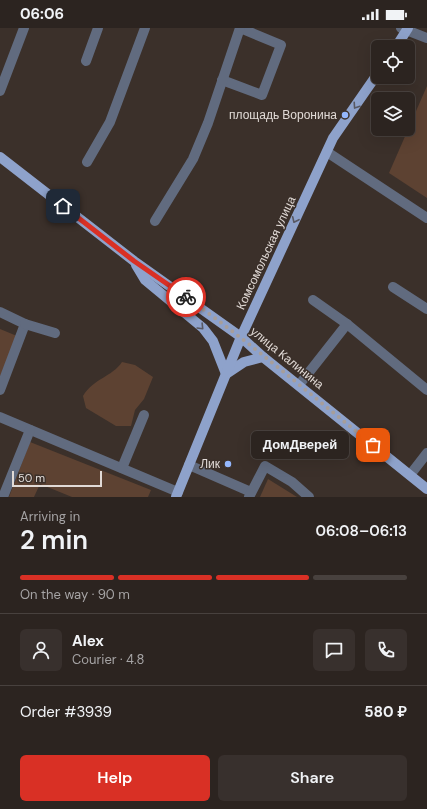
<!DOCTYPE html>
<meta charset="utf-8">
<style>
body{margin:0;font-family:"DM Sans",sans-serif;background:#38302d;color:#f1f3f6;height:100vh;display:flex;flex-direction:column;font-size:15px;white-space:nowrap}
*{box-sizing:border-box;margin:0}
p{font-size:13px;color:#a6a4a5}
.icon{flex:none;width:22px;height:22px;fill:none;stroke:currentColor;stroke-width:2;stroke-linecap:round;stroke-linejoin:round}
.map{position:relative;height:469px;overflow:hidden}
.drawer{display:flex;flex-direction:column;background:#2c2420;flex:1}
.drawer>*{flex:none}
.fabs{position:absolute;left:371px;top:12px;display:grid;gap:8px}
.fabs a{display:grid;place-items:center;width:44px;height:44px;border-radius:6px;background:#2c2420;box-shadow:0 4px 16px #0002,0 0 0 1px #48413e;font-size:20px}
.scale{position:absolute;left:12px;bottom:10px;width:90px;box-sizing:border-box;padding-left:4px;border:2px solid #e1dad6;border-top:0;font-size:11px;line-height:14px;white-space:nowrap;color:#e1dad6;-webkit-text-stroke:3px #3b302a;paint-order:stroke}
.pin{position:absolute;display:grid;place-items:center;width:34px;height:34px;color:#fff;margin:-17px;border-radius:8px;box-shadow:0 2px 6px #0006}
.courier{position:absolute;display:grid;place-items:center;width:40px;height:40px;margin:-20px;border:3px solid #d93025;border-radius:50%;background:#fff;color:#222;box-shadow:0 1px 5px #0007}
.bubble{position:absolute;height:28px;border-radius:6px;background:#2c2420;box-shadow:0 4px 16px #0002,0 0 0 1px #48413e;font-size:13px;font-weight:600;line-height:28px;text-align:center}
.headline em{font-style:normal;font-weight:600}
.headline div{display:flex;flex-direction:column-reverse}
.headline{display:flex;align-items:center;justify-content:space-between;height:68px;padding:0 20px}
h1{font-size:26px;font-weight:600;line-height:30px}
.bar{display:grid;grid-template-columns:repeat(4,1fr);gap:6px 4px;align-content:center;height:48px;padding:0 20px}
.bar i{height:5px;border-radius:3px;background:#48413e}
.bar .current{background:#d93025}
.bar p{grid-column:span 4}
.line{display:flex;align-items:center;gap:10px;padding:0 20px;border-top:1px solid #48413e}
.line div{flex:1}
.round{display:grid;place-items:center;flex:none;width:42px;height:42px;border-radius:6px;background:#38302d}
.cta{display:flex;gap:8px;margin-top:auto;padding:8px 20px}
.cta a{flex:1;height:46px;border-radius:6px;background:#d93025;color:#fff;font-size:16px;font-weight:600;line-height:46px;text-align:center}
.cta a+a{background:#38302d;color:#f1f3f6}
.status{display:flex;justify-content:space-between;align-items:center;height:28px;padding:0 20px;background:#2c2420;direction:ltr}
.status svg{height:11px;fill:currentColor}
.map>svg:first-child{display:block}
.green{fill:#5d4232}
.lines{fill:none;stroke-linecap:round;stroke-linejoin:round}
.minor{stroke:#616b7f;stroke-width:10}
.major{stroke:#8ea2cb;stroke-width:10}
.oneway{stroke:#585862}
.done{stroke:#a79e9a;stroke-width:4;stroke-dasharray:0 7.2}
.route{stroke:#d93025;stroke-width:5}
.poi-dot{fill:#94b7fd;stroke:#3b302a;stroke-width:1.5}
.labels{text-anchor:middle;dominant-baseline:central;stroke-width:3;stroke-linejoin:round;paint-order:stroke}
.poi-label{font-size:12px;fill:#e1dad6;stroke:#3b302a;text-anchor:end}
.street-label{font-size:12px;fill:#e1dad6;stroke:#3b302a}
</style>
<div class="status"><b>06:06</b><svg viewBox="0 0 49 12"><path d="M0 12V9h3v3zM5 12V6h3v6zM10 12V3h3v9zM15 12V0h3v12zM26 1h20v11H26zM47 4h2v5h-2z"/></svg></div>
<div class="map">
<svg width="427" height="469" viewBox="0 0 427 469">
<rect width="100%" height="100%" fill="#3b302a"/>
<!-- green -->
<g class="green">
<path d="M427,58v112l-38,-25z"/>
<path d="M0,301l17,7 -17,41z"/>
<path d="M122,334l13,3 18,12 -9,22 -9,11 -4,16h-15l-30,-18 -3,-12c11,-18 29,-19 39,-34z"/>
<path d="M30,414l121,48 -3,7h-76l-32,-13 -6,13h-25z"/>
<path d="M268,451l29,18h-37z"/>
</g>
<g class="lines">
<!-- minor -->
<g class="minor">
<path d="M401,0l26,10"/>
<path d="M86,33l12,-33"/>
<path d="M222,52l40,15 19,-50 -41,-17"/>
<path d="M0,63l24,-63"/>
<path d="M327,124l100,66"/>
<path d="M87,134l23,-40 35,-94"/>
<path d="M155,193l38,-62 15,-36 32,-95"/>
<path d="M393,259l34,22"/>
<path d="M0,284l25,12 -25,66"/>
<path d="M25,296l30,9"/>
<path d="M347,296l80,66"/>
<path d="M299,357l48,-61 -34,-24"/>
<path d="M0,389l178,75"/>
<path d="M189,437l62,27"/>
<path d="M122,440l22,-53"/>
<path d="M410,447l17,-22"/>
<path d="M3,469l27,-67"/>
<path d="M249,469l16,-31 27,16 17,15"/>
</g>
<!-- major -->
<g class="major">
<path d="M396,19l12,-19"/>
<path d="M0,129l134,104 107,76 22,20 164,132"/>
<path d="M136,237l9,15 58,48 10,13 13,33 18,-12 19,-5"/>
<path d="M176,469l65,-160 92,-199 45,-65"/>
</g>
</g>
<!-- one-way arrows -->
<defs><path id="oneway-chevron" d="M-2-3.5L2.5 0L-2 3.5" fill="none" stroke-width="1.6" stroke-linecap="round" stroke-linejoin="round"/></defs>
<g class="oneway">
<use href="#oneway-chevron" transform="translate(356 78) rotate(124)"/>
<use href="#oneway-chevron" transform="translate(295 192) rotate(115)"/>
<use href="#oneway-chevron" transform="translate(201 299) rotate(46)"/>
</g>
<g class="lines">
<!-- done -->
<path class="done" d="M186,269c65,46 125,98 187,148"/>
<!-- route -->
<path class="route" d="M63,178l71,55 52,36"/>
</g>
<!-- markers -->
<g class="poi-dot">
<circle cx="345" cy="87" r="4"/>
<circle cx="228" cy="436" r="4"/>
</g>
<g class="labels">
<!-- poi labels -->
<g class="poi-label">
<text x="337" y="87">площадь Воронина</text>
<text x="220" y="436">Лик</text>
</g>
<!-- street labels -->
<g class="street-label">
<text transform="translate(266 225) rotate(-65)">Комсомольская улица</text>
<text transform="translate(287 330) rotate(39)">улица Калинина</text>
</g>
</g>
</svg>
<div class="fabs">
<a><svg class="icon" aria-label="locate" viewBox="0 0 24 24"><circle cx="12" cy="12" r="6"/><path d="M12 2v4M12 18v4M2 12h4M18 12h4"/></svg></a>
<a><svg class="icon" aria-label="layers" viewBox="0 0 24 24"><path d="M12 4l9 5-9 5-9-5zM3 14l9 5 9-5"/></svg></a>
</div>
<div class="scale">50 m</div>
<div class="pin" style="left:373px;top:417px;background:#ea580c"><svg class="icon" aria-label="bag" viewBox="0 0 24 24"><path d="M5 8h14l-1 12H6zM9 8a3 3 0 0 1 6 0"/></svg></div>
<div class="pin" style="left:63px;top:178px;background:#1f2937"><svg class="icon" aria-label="home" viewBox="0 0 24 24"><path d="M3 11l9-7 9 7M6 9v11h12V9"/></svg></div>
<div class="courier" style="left:186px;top:269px"><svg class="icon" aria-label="bike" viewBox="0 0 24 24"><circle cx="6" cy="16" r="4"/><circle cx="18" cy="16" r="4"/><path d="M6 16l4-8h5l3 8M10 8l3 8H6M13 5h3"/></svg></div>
<div class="bubble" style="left:251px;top:403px;width:98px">ДомДверей</div>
</div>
<section class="drawer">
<div class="headline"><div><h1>2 min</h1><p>Arriving in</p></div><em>06:08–06:13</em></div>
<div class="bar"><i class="current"></i><i class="current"></i><i class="current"></i><i></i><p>On the way · 90 m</p></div>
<div class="line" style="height:72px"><a class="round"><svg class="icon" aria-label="person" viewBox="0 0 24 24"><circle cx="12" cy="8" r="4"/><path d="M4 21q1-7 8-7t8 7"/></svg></a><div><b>Alex</b><p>Courier · 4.8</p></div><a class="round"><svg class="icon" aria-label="chat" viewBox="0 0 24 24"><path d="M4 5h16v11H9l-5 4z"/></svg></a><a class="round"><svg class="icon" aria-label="phone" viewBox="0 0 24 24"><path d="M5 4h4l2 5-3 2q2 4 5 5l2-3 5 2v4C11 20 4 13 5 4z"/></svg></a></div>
<div class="line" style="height:52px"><div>Order #3939</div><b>580 ₽</b></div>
<div class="cta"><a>Help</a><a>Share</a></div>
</section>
